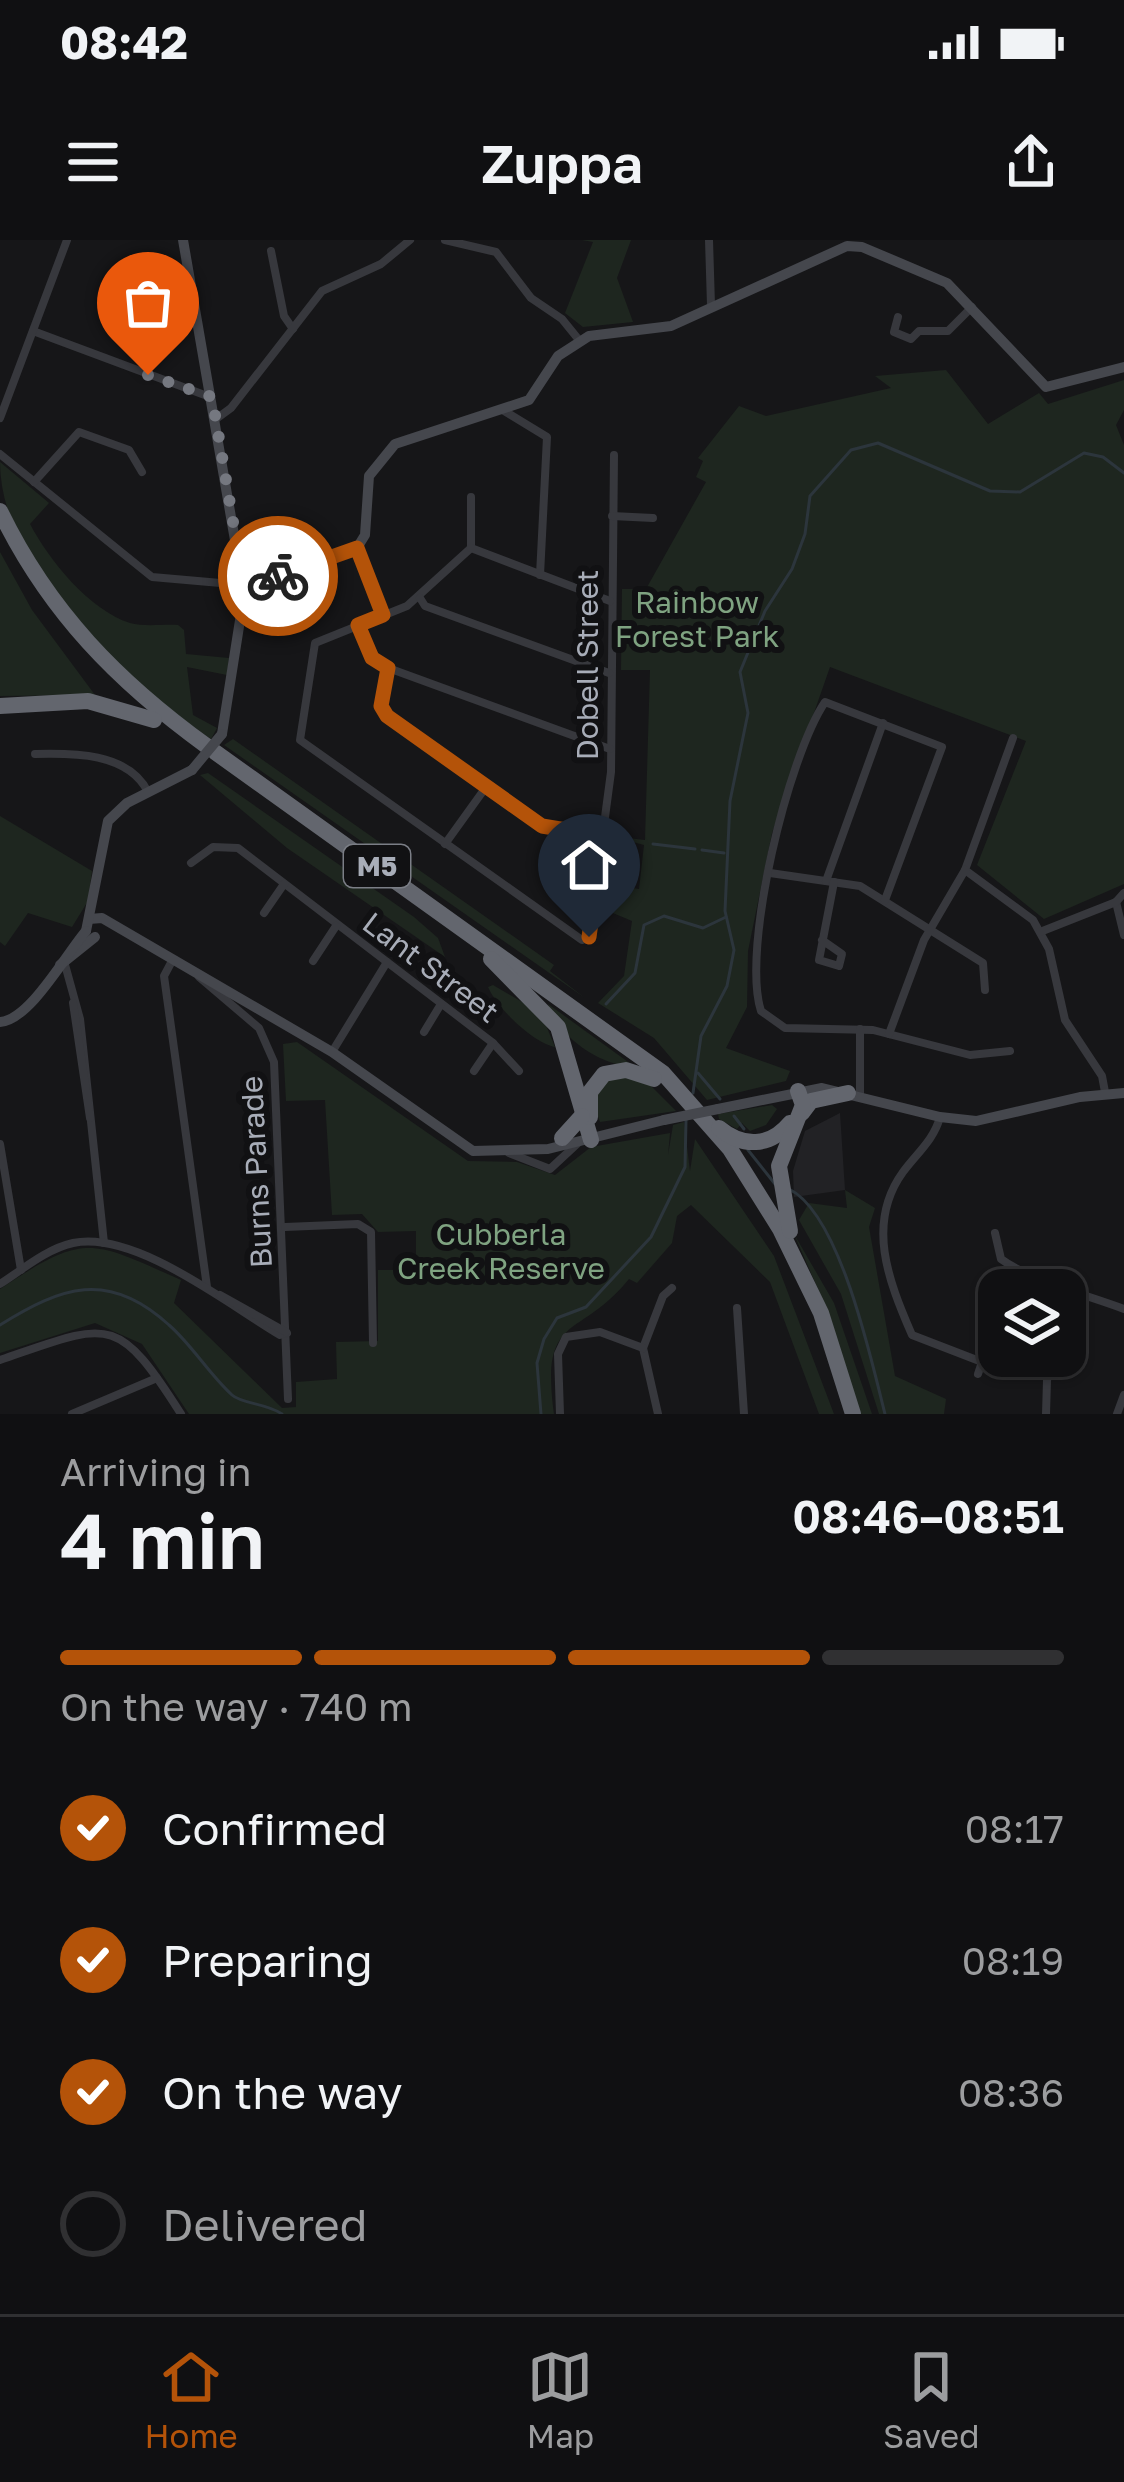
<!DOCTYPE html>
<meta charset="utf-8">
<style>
body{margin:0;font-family:"Golos Text",sans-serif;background:#1e1e20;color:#f1f3f6;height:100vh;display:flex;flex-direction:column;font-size:45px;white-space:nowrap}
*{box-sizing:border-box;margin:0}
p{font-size:39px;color:#9c9d9f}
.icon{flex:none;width:66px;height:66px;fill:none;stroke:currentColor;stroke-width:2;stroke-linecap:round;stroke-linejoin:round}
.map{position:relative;height:1174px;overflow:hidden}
.side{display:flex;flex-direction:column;background:#101012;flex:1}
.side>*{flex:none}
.controls{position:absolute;left:978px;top:1029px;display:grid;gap:24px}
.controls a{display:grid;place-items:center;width:108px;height:108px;border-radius:24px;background:#101012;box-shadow:0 3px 9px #0004,0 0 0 3px #303032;font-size:60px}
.pin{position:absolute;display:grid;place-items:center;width:102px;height:102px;color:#fff;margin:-123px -51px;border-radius:50% 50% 50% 0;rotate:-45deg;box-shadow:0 0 12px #0007}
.pin .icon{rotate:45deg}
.courier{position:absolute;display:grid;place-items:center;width:120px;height:120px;margin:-60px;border:9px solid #b45309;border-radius:50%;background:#fff;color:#222;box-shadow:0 3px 15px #0007}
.headline em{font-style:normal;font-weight:600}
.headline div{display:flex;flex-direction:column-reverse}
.headline{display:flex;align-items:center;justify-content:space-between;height:204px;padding:0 60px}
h1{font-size:78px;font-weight:600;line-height:90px}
.bar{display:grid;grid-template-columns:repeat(4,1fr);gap:18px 12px;align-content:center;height:144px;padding:0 60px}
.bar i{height:15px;border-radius:9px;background:#303032}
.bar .on{background:#b45309}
.bar p{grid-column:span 4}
ol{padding:0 60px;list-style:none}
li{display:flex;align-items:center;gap:36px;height:132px}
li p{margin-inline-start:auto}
li .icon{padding:12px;border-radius:50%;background:#b45309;color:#fff;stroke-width:4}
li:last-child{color:#9c9d9f}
li i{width:66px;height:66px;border:6px solid #303032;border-radius:50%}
.status{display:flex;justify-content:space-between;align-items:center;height:84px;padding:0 60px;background:#101012;direction:ltr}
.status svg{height:33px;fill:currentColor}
header{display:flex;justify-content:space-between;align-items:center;height:156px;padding:0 60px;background:#101012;font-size:54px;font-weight:600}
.menu{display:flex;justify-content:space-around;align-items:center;height:168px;border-top:3px solid #303032;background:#101012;font-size:33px;color:#9c9d9f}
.menu a{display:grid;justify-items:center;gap:6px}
.menu .on{color:#b45309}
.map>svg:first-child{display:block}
.built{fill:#222225}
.green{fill:#1e261f}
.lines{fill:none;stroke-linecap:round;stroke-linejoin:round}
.stream{stroke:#2c353c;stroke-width:3}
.street{stroke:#37383d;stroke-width:8}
.secondary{stroke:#45474d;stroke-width:10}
.highway{stroke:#63666e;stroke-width:16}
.secondary-bridge{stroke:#45474d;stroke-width:10}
.done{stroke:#757880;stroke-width:12;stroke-dasharray:0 21.6}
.route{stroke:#b45309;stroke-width:15}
.labels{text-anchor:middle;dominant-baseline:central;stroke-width:12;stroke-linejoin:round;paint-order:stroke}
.shield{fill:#111113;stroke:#7b7e86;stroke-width:3}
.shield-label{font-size:27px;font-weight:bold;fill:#a8adb8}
.park-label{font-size:30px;fill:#7fa381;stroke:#111113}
.street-label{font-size:30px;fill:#a8adb8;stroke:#111113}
</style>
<div class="status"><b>08:42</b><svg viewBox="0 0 49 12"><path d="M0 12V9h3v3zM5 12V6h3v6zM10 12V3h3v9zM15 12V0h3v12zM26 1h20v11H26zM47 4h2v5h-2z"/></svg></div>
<header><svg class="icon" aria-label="menu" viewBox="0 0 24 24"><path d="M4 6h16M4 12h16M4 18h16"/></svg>Zuppa<svg class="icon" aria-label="share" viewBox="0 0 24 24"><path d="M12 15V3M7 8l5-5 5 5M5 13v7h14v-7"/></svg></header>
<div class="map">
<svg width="1124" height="1174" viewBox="0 0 1124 1174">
<rect width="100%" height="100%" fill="#161618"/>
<!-- built -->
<path class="built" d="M840,873l5,77 -51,7 -1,-26 12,-40z"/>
<!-- green -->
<g class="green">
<path d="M582,0h49l-14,38 16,44 -50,5 -18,-14 28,-71z"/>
<path d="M946,130l42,54 51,-31 9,11 76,-24v30l-8,15 8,20v439l-80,35 -67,-54 49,-124 -196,-74 -58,166 -24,118 -1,56 -21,41 64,23 -4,10 -79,19 -53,-62 -56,-35 26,-27 8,-55 -31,-13 3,-24 35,5 5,-44 -33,-9 34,4 5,-170h-29l1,-81h24l60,-107 -10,-5 7,-16 -5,-3 41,-52 27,10 125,-28 -16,-12z"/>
<path d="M0,222l49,41 -19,21c19,36 59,86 100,99 14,4 34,1 48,2l6,5 2,24 43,4 -2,17 -40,-8 6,48 24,13 -6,11c-83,-57 -211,-169 -211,-277z"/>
<path d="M0,312l32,58 63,85 -95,1z"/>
<path d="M233,499l321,226 -4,6 35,27 -361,-253z"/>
<path d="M208,533l206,144 24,21 7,19 -158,-109 -87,-73z"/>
<path d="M0,576l92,55 -4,30 -16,26 -44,-14 -23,33 -5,-4z"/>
<path d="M493,745l48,28 14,34c-22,-4 -58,-39 -67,-60z"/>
<path d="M548,764l87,63c-36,-1 -76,-30 -87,-63z"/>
<path d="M297,802l171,119 49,1 38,13 36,-28 79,-14 -2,22 5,-30 11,-3 6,49 5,-32 79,117 60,158h-15l-49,-132 -79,-77 -14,11 -5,27 -35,40 -8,-4c-50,62 -89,32 -75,135h-365l-47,-70 -47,-21 -95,30v-64c86,-57 90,-49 181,-9l-7,23 108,105 14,-1v-25l41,-3 -1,-37 42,-1v-71h38v-39l-38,1 -16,-18 -30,1 -7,-115 -39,1 -3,-57z"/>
<path d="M610,835l35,5 31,31 -76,11 -7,-20z"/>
<path d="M772,865l5,4 -11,16 -16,6 -8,-8 -5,6 -18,-10 -1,-5z"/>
<path d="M845,950l30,18 -6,19 26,149 51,23 -2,15h-65l-38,-120 -42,-74 10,-17 38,5z"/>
<path d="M794,994l40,69 38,111h-14l-27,-95z"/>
</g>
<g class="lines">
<!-- stream -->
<g class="stream">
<path d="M653,604l42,5"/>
<path d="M702,610l22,3"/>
<path d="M606,764l29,-31 9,-48 20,-9 39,12 23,-11"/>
<path d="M698,833l22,26"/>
<path d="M693,853l8,-57 26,-50 7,-36 -9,-39 5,-110 18,-88 -8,-41 25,-61 27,-42 13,-35 5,-38 41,-46 27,-7 112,48 30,1 64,-39 19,4 21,16"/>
<path d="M734,876l10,13"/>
<path d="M748,910l27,34"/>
<path d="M789,949c51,25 82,170 96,225"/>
<path d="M0,1085c61,-38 108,-56 169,0 23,20 40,49 63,70 10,9 34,8 50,19"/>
<path d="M541,1174l-4,-51 7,-24 13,-21 29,-11 65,-70 34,-70 1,-47"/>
</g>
<!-- street -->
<g class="street">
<path d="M445,0l51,12 35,46 31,21 17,21"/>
<path d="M709,0l2,65"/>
<path d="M271,11l13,65 9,13"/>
<path d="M898,77l-4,15 17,7 8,-8h29l24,-24"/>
<path d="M33,91l177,66"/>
<path d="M501,169l46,28 -7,138"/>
<path d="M0,178l67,-178"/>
<path d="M216,179l15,-11 91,-117 59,-27 29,-24"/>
<path d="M0,214l152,123 80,7"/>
<path d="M34,242l45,-50 50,18 13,22"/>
<path d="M471,257v51l-64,58 -92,37 -15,97 282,200 7,-3 22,-165 3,-317"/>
<path d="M612,276l41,2"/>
<path d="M357,308l26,67"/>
<path d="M471,308l139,53"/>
<path d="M420,358l5,8 184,67"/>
<path d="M358,385l22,40 230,84"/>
<path d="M388,428l-7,38 8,12 153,108 61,10"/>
<path d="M1013,498l-48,132 68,50 16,29 16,71 37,56 3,16"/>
<path d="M35,514c37,-1 93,-2 113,38"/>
<path d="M445,604l41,-57"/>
<path d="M191,623l22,-16 25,1 255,195 26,28"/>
<path d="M770,633l90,13 123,77 2,27"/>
<path d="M826,641l57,-158"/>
<path d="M885,660l57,-153 -117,-45c-37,55 -84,247 -64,309l24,17 88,2 97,25 40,-4"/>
<path d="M1116,662l8,33"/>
<path d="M264,673l20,-29"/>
<path d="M1040,692l76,-30 8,-9"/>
<path d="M822,700l20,14 -3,12 -20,-6 15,-78"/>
<path d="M64,721l16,58 24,224"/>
<path d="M172,721l-8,15 43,311"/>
<path d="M313,721l23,-35"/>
<path d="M199,737l60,51 15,34 14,337"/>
<path d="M73,763l17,115"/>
<path d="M424,792l17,-28"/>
<path d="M889,794l35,-94 41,-70"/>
<path d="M332,812l55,-90"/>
<path d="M474,831l19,-28"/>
<path d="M860,856v-67"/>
<path d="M940,877c-6,23 -24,37 -37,55 -37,51 -15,108 9,163l70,27 5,-13"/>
<path d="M0,904l21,126"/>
<path d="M509,913l41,16 28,-26"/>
<path d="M285,987l73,-3 13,8 2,111"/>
<path d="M995,993l6,26c30,22 86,36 123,50"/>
<path d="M0,1044c22,-14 46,-35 73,-41 62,-13 156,62 207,92l7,-2"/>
<path d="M220,1055l66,37"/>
<path d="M737,1068l7,106"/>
<path d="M643,1108l15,66"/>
<path d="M643,1108l20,-52 9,-8"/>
<path d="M0,1120c108,-37 116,-49 181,54"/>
<path d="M978,1134l4,-12"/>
<path d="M72,1174l85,-36"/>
<path d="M560,1174l-2,-60 8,-17 34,-5 43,16"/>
<path d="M1046,1174l1,-34 9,-24"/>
<path d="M1117,1174l7,-19"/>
</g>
<!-- secondary -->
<g class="secondary">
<path d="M183,0l58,335"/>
<path d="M241,335l-8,14 11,6"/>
<path d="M252,345l105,-37 8,-13 4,-59 26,-32 134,-44 29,-44 31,-20 82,-10 176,-80 15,1 85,36 99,104 78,-20"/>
<path d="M222,494l22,-139"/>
<path d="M89,679l13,-1 230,134 141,99 75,-2 116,-29"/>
<path d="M86,691l22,-110 19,-18 65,-33"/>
<path d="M60,725l35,-28"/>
<path d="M0,782c30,-2 66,-68 86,-91"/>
<path d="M718,869l104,-21 118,29 36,4 104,-24 44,-4"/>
</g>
<!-- highway -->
<g class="highway">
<path d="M0,271c49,101 118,171 208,236"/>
<path d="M0,466l88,-5 66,19"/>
<path d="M215,512l448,321 67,76 50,80 41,84 32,101"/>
<path d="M491,719l67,68 33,113"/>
<path d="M802,873l9,-12 37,-8"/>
<path d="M590,877v-25l14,-18 22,-4 28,9"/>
<path d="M719,888c24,20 51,19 71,-5"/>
<path d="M562,898l20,-22"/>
<path d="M790,991l-11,-65 24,-61 -5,-14"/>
</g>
<!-- secondary-bridge -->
<g class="secondary-bridge">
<path d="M192,530l30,-36"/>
<path d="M664,880l54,-11"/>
</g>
</g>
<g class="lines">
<!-- done -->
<path class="done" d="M148,135l64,22 30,178 10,10 26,-9"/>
<!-- route -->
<path class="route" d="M278,336l79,-28 26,67 -25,10 14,33 16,10 -7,38 6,10 155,110 61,10 -14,101"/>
</g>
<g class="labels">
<!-- shield labels -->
<rect class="shield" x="344" y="605" width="66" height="42" rx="9"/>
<g class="shield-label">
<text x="377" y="626">M5</text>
</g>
<!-- park labels -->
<g class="park-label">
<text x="697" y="362">Rainbow<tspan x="697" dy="34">Forest Park</tspan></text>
<text x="501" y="994">Cubberla<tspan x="501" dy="34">Creek Reserve</tspan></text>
</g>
<!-- street labels -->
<g class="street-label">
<text transform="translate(587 425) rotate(-90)">Dobell Street</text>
<text transform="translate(431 727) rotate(37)">Lant Street</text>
<text transform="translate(256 932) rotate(-93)">Burns Parade</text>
</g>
</g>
</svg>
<div class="controls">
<a><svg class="icon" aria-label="layers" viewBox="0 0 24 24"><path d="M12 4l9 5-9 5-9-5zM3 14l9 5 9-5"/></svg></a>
</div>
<div class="pin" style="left:148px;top:135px;background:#ea580c"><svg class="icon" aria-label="bag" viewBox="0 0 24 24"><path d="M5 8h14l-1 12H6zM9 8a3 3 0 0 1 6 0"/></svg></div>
<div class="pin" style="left:589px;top:697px;background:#1f2937"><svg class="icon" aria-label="home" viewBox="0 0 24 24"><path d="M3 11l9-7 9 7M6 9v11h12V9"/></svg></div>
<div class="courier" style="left:278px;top:336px"><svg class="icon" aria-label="bike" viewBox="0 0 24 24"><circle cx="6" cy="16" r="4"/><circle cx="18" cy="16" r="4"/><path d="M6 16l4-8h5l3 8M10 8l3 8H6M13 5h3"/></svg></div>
</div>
<section class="side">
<div class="headline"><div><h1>4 min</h1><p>Arriving in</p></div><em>08:46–08:51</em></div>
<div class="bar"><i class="on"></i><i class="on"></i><i class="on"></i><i></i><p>On the way · 740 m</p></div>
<ol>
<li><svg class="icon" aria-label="check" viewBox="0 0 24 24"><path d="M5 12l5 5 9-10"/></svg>Confirmed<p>08:17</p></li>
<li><svg class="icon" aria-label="check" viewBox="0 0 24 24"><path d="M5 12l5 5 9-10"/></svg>Preparing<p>08:19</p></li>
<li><svg class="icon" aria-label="check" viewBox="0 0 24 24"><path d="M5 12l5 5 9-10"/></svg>On the way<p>08:36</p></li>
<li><i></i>Delivered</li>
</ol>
</section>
<nav class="menu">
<a class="on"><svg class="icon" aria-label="home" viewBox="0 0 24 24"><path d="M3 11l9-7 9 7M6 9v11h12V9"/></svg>Home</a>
<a><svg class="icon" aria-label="map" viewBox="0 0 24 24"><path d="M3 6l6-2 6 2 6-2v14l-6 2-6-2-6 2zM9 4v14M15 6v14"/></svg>Map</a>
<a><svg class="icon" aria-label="saved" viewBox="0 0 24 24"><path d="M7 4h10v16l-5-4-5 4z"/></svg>Saved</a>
</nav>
